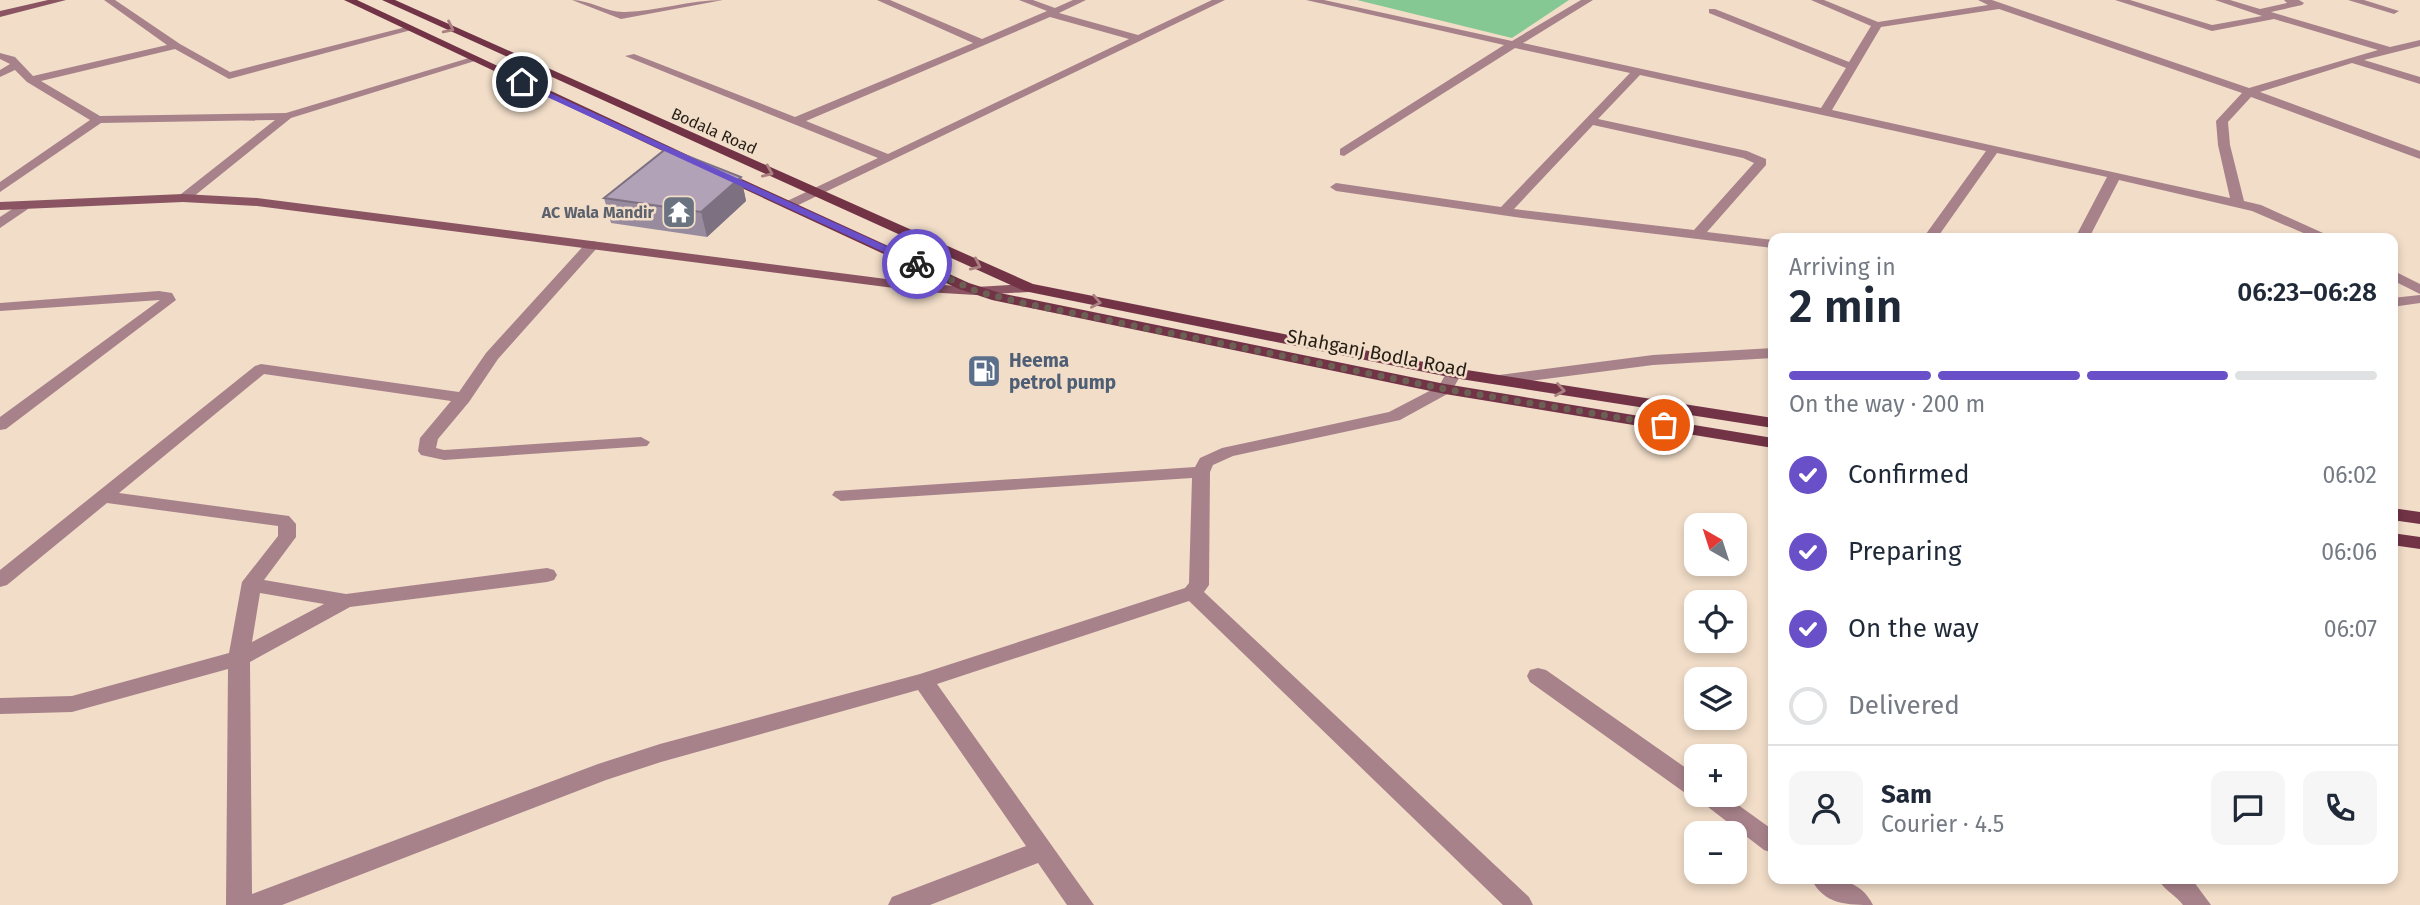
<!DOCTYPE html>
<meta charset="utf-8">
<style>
body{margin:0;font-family:"Fira Sans",sans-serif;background:#f6f6f7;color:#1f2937;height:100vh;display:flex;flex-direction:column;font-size:26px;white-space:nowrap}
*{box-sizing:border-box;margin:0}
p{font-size:23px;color:#747a83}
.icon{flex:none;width:38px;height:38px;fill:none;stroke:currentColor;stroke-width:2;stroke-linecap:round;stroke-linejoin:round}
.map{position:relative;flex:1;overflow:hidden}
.sheet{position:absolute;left:1768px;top:233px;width:630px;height:651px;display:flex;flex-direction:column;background:#fff;border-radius:14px;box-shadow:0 4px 10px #0003}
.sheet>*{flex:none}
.needle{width:46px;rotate:321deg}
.controls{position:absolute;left:1684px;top:513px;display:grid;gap:14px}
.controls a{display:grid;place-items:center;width:63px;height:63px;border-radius:14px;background:#fff;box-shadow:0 4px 10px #0003;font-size:35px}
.pin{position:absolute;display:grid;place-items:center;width:60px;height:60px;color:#fff;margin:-30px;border:4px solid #fff;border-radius:50%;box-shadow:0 2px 7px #0007}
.courier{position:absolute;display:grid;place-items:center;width:70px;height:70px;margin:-35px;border:5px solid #6950c9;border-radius:50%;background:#fff;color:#222;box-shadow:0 2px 9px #0007}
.headline em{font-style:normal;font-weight:600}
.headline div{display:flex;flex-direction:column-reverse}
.headline{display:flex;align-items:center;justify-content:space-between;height:119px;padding:0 21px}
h1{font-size:46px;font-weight:600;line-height:52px}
.bar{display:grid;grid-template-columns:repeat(4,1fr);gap:10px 7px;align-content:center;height:84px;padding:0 21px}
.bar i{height:9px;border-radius:5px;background:#e0e1e3}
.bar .selected{background:#6950c9}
.bar p{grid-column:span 4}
.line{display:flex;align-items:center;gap:18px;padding:0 21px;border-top:2px solid #e0e1e3}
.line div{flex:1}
.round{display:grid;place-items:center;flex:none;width:74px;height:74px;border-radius:14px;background:#f6f6f7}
ol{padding:0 21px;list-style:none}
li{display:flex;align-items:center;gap:21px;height:77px}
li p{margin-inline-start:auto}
li .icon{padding:7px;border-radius:50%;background:#6950c9;color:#fff;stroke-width:4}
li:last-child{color:#747a83}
li i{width:38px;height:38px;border:4px solid #e0e1e3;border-radius:50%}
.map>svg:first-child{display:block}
.green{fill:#86c893}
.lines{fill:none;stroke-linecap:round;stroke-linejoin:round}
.street{fill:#a8828b;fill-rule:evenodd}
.secondary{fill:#8a5463;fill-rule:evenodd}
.primary{fill:#723347;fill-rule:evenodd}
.wall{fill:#998b9e}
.shaded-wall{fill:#7d7181}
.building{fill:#b2a2b8;stroke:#7d7181;stroke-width:2}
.oneway{stroke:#ab8081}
.route{fill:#6950c9}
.done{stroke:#6c6054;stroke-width:7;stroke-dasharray:0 12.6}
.labels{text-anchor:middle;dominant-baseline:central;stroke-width:5;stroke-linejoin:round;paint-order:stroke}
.far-street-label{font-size:16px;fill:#241d15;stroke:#f1ddc8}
.far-worship-label{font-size:16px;font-weight:bold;fill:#5b616d;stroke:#f1ddc8;text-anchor:end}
.street-label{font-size:19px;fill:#241d15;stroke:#f1ddc8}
.service-label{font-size:19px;font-weight:bold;fill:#4e5e75;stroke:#f1ddc8;text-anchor:start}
</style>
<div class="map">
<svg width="2420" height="905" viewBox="0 0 2420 905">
<rect width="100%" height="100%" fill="#f1ddc8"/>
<!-- green -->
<path class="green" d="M1357,0h212l-57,38z"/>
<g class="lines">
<!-- street -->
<g class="street">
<path d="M104,0h11l65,44 50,28 180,-46 5,3 -186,50 -54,-30 -134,32 59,35 186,-3 183,-55 9,2 -187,58 -103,83h-10l-2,-3 99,-78 -174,3 -101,69v-10l90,-62 -63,-38 -12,-12 -15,7v-7l10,-6 -10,-5v-6l15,4 18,19 134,-31z"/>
<path d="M572,0c18,0 36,13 53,12 33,-1 64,-12 98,-12l-102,19z"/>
<path d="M877,0h13l92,39 65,-28 -28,-11h14l22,8 18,-8h13l-27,13 79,22 74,-35h13l-435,209 -5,-1v-6l93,-44 -253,-102 9,-2 161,63 178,-74zM1050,17l79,22 -241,115 -82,-33z"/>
<path d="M1306,0h18l188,41 69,-41h12l-70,43 298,65 25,-40 -137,-55v-4h6l134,53 22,-36 -60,-26h13l54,22 110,-17 -10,-5h14l257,88 129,-38 -104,-31 -62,12 -97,-31h15l82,25 50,-9 -47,-16h15l30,9 27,-6 -3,-3h15l5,3 -2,2 -31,7 119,35 30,-7v6l-56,14 56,17v7l-68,-21 -92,29 160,59v8l-169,-62 -23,25 2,23 14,56 17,4 73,33h-19l-63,-27 -133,-31 -30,58h-14l32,-61 -110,-24 -60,85h-14l63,-87 -346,-76 -42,44 149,32 19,8v6l-59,67 66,8v8l-251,-30 -186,-27 -6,-4 6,-4 165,24 129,-134 -115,-25 -171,108 -4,-1v-6l164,-104zM1999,9l243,84 -26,28 2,24 12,53 -398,-88 49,-83zM1593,125l150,33 11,5 -60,67 -180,-21z"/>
<path d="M2348,0h16l35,11 -5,3z"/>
<path d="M23,202l5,1v6l-28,19v-11z"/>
<path d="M592,241l5,1v6l-99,111 -29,43 -31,37 -2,9 8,2 197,-13 9,5 -3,4 -203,14 -23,-5 -3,-4 2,-13 31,-37 -187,-27 -145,119 170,23 7,8v13l-32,43 82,14 201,-26 7,2 3,5 -3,5 -7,2 -197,25 -100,55 2,232 346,-130 62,-20 260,-70 265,-86 4,-5 3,-105 -351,23 -9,-6 3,-4 360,-24 5,-9 22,-10 167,-36 50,-26 9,-16 6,-2 8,5 -11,19 -51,28 -167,36 -20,9 -3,7 -1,113 -5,7 325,305 4,8h-30l-314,-304 -252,83 157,221h-27l-29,-42 -108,42h-42l4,-8 134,-51 -108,-156 -257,72 -55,18 -324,125h-56l2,-236 -156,43 -72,2v-16l72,-2 157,-43 13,-71 36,-46v-10l-171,-23 -100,82 -7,2v-17l255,-204 6,-2 198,28 27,-39 101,-111zM260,593l64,11 -72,38z"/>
<path d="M2392,270l28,14v10l-28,-14z"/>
<path d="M159,291l13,2 4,7 -170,129 -6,1v-13l160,-117 -160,11v-8z"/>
<path d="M2420,295v8l-28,4v-9z"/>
<path d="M1773,348v10l-120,7 -154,20 -8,-5 8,-5 154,-20z"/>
<path d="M1538,668l8,2 150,105v19h27l50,36v23l-9,-3 -69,-53 -7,-2 -158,-113 -3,-6 3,-6z"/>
<path d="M1811,878c25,0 49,1 62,27 -25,0 -50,0 -62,-27z"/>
<path d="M2158,878h33l20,27h-28c-7,-10 -20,-15 -25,-27z"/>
</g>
<!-- secondary -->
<g class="secondary">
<path d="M48,0h18l-66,17v-6z"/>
<path d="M183,194l74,4 668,86 51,3 53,-3 7,4 -7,4 -53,3 -51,-3 -668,-86 -74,-4 -183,8v-8z"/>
</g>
<!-- primary -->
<g class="primary">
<path d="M344,0h13l337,158 -2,3h-8z"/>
<path d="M382,0h13l638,284 421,84 319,50v10l-319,-50 -430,-87z"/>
<path d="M720,169l249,114 31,10 445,91 328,54v10l-328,-54 -453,-94 -33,-11 -243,-113 -2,-3z"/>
<path d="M2392,508l28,4v12l-28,-4z"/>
<path d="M2392,533l28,4v12l-28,-4z"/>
</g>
</g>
<!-- wall -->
<path class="wall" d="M741,177l5,24 -39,36 -96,-14 -7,-25z"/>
<!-- shaded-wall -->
<path class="shaded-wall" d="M741,177l5,24 -39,36 -6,-25z"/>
<!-- building -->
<path class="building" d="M667,148l74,29 -40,35 -97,-14z"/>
<!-- one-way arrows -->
<defs><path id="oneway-chevron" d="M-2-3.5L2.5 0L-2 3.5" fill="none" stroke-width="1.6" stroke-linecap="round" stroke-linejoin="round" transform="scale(1.75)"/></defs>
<g class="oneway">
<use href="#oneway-chevron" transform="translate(449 28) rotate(26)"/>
<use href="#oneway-chevron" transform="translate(768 172) rotate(24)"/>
<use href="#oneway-chevron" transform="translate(976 265) rotate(25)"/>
<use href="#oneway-chevron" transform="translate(1096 302) rotate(11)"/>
<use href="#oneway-chevron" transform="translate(1560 390) rotate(9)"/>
</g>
<!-- route -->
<path class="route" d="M522,80l399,182 1,2 -8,2 -395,-182z"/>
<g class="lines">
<!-- done -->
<path class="done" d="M917,264l59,27 47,12 422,86 219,36"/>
</g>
<!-- icons -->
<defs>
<g id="temple-square" transform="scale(1.75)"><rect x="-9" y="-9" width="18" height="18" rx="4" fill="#6b7280" stroke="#f1ddc8"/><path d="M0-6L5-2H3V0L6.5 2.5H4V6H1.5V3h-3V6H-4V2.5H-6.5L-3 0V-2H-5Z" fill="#fff"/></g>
<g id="fuel-square" transform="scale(1.75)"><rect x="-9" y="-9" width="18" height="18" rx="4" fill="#5c6f8a" stroke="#f1ddc8"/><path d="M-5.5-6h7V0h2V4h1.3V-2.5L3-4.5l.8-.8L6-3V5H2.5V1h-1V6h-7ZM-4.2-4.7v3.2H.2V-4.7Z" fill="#fff"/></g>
</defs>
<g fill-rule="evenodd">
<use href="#temple-square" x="679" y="212"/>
<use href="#fuel-square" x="984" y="371"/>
</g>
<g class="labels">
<!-- far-street labels -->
<g class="far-street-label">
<text transform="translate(714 131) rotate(24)">Bodala Road</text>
</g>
<!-- far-worship labels -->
<g class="far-worship-label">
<text x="654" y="212">AC Wala Mandir</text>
</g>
<!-- street labels -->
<g class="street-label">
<text transform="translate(1377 353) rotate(11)">Shahganj Bodla Road</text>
</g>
<!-- service labels -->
<g class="service-label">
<text x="1009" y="360">Heema<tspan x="1009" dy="22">petrol pump</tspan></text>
</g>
</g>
</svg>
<div class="controls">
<a><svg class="needle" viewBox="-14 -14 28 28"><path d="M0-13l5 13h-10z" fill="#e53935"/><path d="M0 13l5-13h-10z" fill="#747a83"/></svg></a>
<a><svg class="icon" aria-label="locate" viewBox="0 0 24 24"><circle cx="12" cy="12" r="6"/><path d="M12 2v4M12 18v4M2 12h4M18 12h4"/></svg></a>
<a><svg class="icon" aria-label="layers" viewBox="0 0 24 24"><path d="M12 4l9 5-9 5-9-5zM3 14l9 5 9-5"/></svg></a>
<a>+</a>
<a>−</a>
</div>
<div class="pin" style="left:1664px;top:425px;background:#ea580c"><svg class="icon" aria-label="bag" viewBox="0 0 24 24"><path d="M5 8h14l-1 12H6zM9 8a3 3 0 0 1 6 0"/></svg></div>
<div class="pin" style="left:522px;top:82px;background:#1f2937"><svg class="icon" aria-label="home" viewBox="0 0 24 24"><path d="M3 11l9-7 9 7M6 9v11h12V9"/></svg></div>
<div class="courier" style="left:917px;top:264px"><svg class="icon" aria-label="bike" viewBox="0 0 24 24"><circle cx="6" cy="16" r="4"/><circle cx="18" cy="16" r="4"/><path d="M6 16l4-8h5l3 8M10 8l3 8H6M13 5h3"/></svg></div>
<section class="sheet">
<div class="headline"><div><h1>2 min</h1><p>Arriving in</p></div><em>06:23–06:28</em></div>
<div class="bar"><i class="selected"></i><i class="selected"></i><i class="selected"></i><i></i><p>On the way · 200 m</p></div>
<ol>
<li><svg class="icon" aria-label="check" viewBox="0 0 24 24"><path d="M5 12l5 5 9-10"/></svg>Confirmed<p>06:02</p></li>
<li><svg class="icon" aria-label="check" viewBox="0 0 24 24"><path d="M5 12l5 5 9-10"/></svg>Preparing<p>06:06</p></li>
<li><svg class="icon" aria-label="check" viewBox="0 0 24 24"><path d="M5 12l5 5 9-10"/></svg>On the way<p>06:07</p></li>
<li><i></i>Delivered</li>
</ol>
<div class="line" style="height:126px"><a class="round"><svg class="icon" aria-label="person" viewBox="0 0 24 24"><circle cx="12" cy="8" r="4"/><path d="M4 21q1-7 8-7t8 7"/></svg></a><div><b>Sam</b><p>Courier · 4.5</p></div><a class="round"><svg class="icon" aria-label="chat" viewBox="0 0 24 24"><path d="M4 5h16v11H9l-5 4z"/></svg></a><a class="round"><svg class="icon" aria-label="phone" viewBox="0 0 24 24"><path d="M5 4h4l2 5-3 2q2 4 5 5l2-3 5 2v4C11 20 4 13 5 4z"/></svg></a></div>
</section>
</div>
